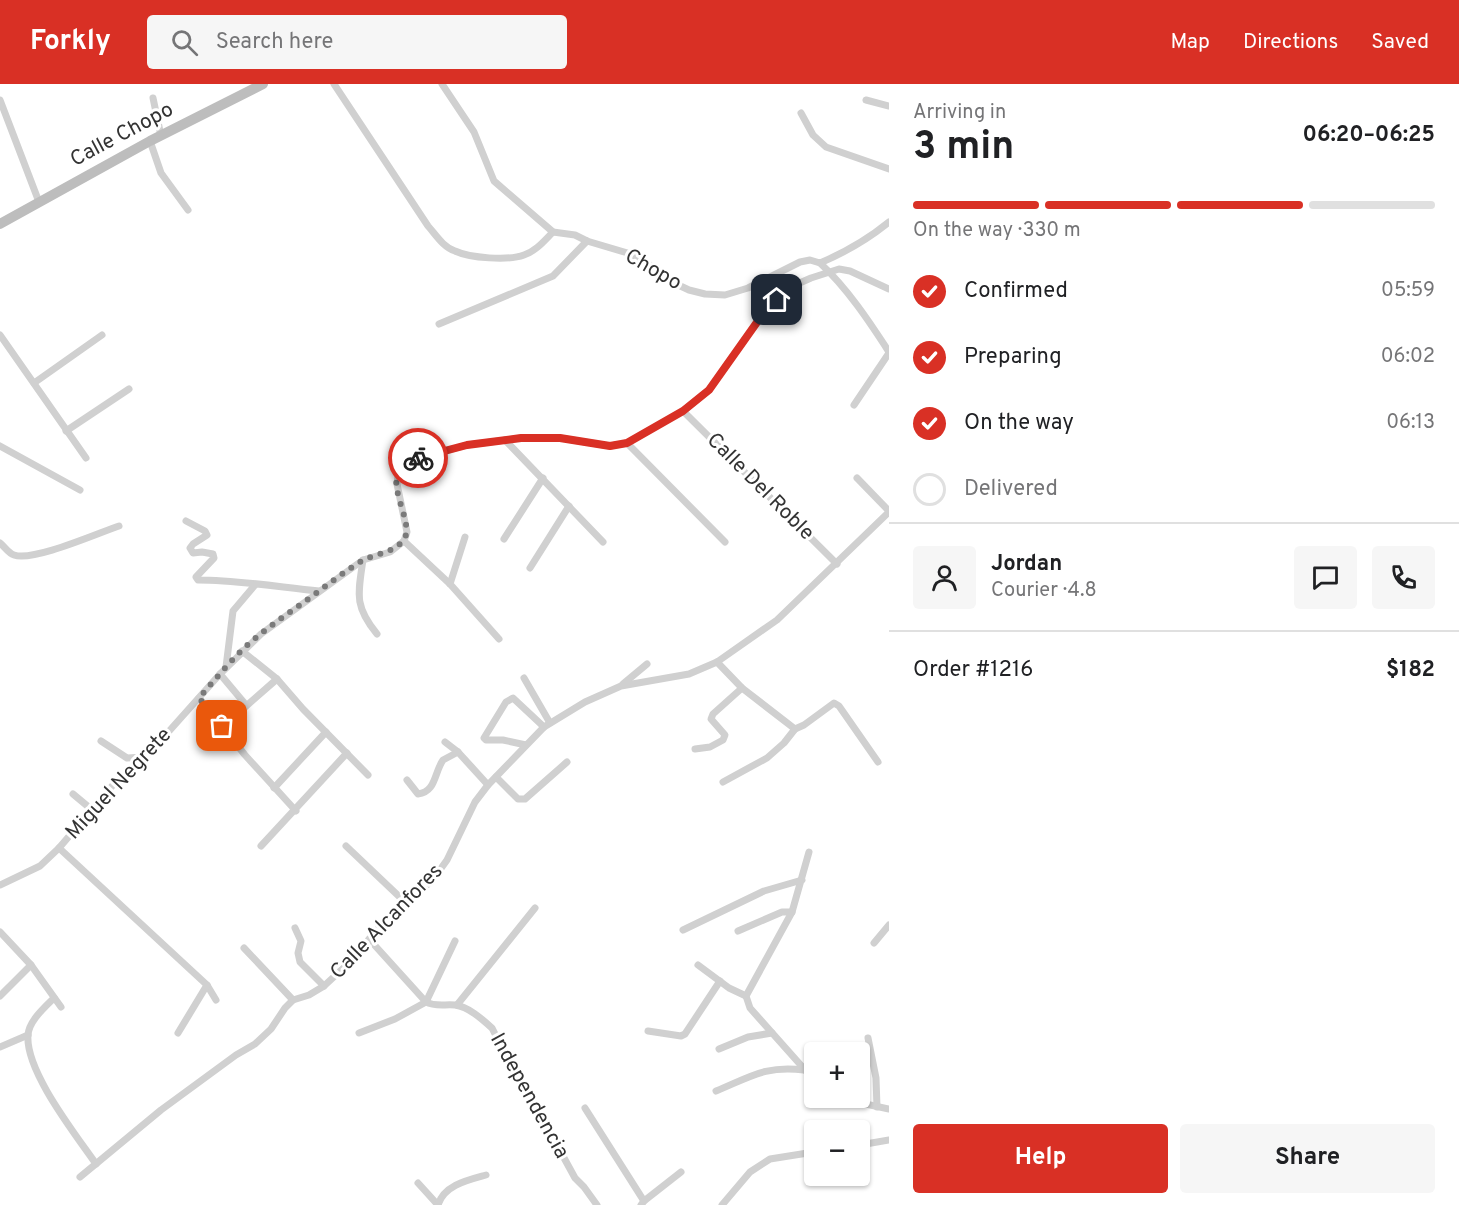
<!DOCTYPE html>
<meta charset="utf-8">
<style>
body{margin:0;font-family:Overpass,sans-serif;background:#f6f6f6;color:#202124;height:100vh;display:flex;flex-direction:column;font-size:22px;white-space:nowrap}
*{box-sizing:border-box;margin:0}
p{font-size:20px;color:#757577}
.icon{flex:none;width:33px;height:33px;fill:none;stroke:currentColor;stroke-width:2;stroke-linecap:round;stroke-linejoin:round}
.map{position:relative;flex:1;overflow:hidden}
.drawer{display:flex;flex-direction:column;background:#fff;width:570px}
.drawer>*{flex:none}
.tools{position:absolute;left:804px;top:958px;display:grid;gap:12px}
.tools a{display:grid;place-items:center;width:66px;height:66px;border-radius:6px;background:#fff;box-shadow:0 2px 4px #0004;font-size:30px}
.pin{position:absolute;display:grid;place-items:center;width:51px;height:51px;color:#fff;margin:-26px;border-radius:12px;box-shadow:0 3px 9px #0006}
.courier{position:absolute;display:grid;place-items:center;width:60px;height:60px;margin:-30px;border:4px solid #d93025;border-radius:50%;background:#fff;color:#222;box-shadow:0 2px 8px #0007}
.headline em{font-style:normal;font-weight:700}
.headline div{display:flex;flex-direction:column-reverse}
.headline{display:flex;align-items:center;justify-content:space-between;height:102px;padding:0 24px}
h1{font-size:39px;font-weight:700;line-height:45px}
.bar{display:grid;grid-template-columns:repeat(4,1fr);gap:9px 6px;align-content:center;height:72px;padding:0 24px}
.bar i{height:8px;border-radius:4px;background:#e0e0e0}
.bar .current{background:#d93025}
.bar p{grid-column:span 4}
.line{display:flex;align-items:center;gap:15px;padding:0 24px;border-top:2px solid #e0e0e0}
.line div{flex:1}
.round{display:grid;place-items:center;flex:none;width:63px;height:63px;border-radius:6px;background:#f6f6f6}
ol{padding:0 24px;list-style:none}
li{display:flex;align-items:center;gap:18px;height:66px}
li p{margin-inline-start:auto}
li .icon{padding:6px;border-radius:50%;background:#d93025;color:#fff;stroke-width:4}
li:last-child{color:#757577}
li i{width:33px;height:33px;border:3px solid #e0e0e0;border-radius:50%}
.primary-button{display:flex;gap:12px;margin-top:auto;padding:12px 24px}
.primary-button a{flex:1;height:69px;border-radius:6px;background:#d93025;color:#fff;font-size:24px;font-weight:700;line-height:69px;text-align:center}
.primary-button a+a{background:#f6f6f6;color:#202124}
header{display:flex;align-items:center;gap:36px;box-sizing:border-box;height:84px;padding:0 30px;background:#d93025;color:#fff}
header strong{font-size:28px}
nav{display:flex;gap:33px;margin-inline-start:auto;font-size:21px}
.search{width:420px;height:54px;background:#f6f6f6;display:flex;align-items:center;gap:15px;box-sizing:border-box;padding:0 21px;border-radius:6px;color:#757577;font-size:22px}
main{display:flex;flex:1;min-height:0}
.map>svg:first-child{display:block}
.lines{fill:none;stroke-linecap:round;stroke-linejoin:round}
.street{stroke:#d0d0d0;stroke-width:7}
.secondary{stroke:#bdbdbd;stroke-width:10}
.done{stroke:#7a7a7a;stroke-width:6;stroke-dasharray:0 10.8}
.route{stroke:#d93025;stroke-width:8}
.labels{text-anchor:middle;dominant-baseline:central;stroke-width:6;stroke-linejoin:round;paint-order:stroke}
.street-label{font-size:21px;fill:#333;stroke:#fff}
</style>
<header>
<strong>Forkly</strong>
<div class="search"><svg class="icon" aria-label="search" viewBox="0 0 24 24"><circle cx="10" cy="10" r="6"/><path d="M15 15l6 6"/></svg>Search here</div>
<nav><a>Map</a><a>Directions</a><a>Saved</a></nav>
</header>
<main>
<div class="map">
<svg width="889" height="1121" viewBox="0 0 889 1121">
<rect width="100%" height="100%" fill="#fff"/>
<g class="lines">
<!-- street -->
<g class="street">
<path d="M334,0l94,142c8,9 15,21 27,25 15,7 53,10 69,4 12,-4 20,-14 29,-23"/>
<path d="M442,0l32,48 20,49 59,51 22,3 12,6 44,13 12,6 31,23 15,7 16,4 20,1 23,-7 52,-26 10,-2 10,3c26,-11 47,-23 69,-41"/>
<path d="M153,14l8,38"/>
<path d="M0,16l39,102"/>
<path d="M866,16l23,6"/>
<path d="M801,29l12,22 13,12 63,22"/>
<path d="M150,57l11,32 27,37"/>
<path d="M820,179c27,25 49,58 69,89"/>
<path d="M439,240l114,-48 34,-35"/>
<path d="M0,251l86,123"/>
<path d="M34,299l68,-48"/>
<path d="M854,321l35,-52"/>
<path d="M683,327l154,153"/>
<path d="M66,347l63,-42"/>
<path d="M505,356l98,102"/>
<path d="M627,359l98,99"/>
<path d="M0,362l80,44"/>
<path d="M857,394l32,33"/>
<path d="M186,437l19,10 2,4 -14,9 -3,4 3,5 9,-1 11,2 1,4 -18,19 2,3c40,0 81,7 121,11"/>
<path d="M504,455l39,-61"/>
<path d="M404,457l46,43 49,55"/>
<path d="M0,459c5,4 8,10 14,12 19,7 84,-22 105,-29"/>
<path d="M363,476c-5,34 -9,46 14,74"/>
<path d="M530,484l39,-62"/>
<path d="M450,500l15,-47"/>
<path d="M242,567l35,28 26,30 65,66"/>
<path d="M717,578l25,26 53,41"/>
<path d="M226,583l7,-56 22,-26"/>
<path d="M220,590l26,31"/>
<path d="M524,594l26,45"/>
<path d="M623,600l24,-20"/>
<path d="M199,614l46,57 51,56"/>
<path d="M236,631l41,-36"/>
<path d="M101,657l26,17 17,-1"/>
<path d="M445,658l13,10 30,33"/>
<path d="M526,661l-23,-5h-17l-2,-2 22,-36 7,-4 31,29"/>
<path d="M695,665l15,-2 13,-7 2,-5 -14,-16 2,-5 29,-26"/>
<path d="M496,693l22,22h7l42,-37"/>
<path d="M407,696l11,14c18,-2 16,-21 25,-34l15,-8"/>
<path d="M723,698l44,-24 17,-15 11,-14 9,-4 30,-22 5,3 39,56"/>
<path d="M274,704l52,-56"/>
<path d="M73,710l18,15"/>
<path d="M261,762l86,-93"/>
<path d="M346,762l60,57"/>
<path d="M59,764l148,137 9,15"/>
<path d="M809,768l-17,60 -46,84 4,12 64,72"/>
<path d="M0,801l40,-19 19,-18 54,-63 15,-15 18,-13 74,-83 41,-40 102,-74 27,-8 14,-11 3,-9 -10,-48 2,-16 4,-5 64,-18 54,-7h39l50,8 17,-3 56,-32 26,-21 51,-72 17,-18 18,-15 16,-7 28,-9 11,2 39,18"/>
<path d="M295,844l6,13 -3,12 2,9 24,24"/>
<path d="M683,846l81,-39 38,-11"/>
<path d="M738,847l44,-19h10"/>
<path d="M0,848l31,33 30,42"/>
<path d="M369,855l57,63c9,5 19,2 29,3 14,2 27,14 37,23l40,79 20,29 23,42 9,9 13,18"/>
<path d="M874,859l15,-18"/>
<path d="M244,864l49,52"/>
<path d="M698,881l31,23 17,8"/>
<path d="M0,912l31,-31"/>
<path d="M54,914c-10,10 -25,23 -26,37 -3,36 48,100 68,129"/>
<path d="M457,921l78,-97"/>
<path d="M648,947l33,5 4,-2 35,-53"/>
<path d="M178,949l29,-48"/>
<path d="M359,949l36,-14 31,-17 29,-61"/>
<path d="M868,954l8,40 1,29"/>
<path d="M0,963l28,-12"/>
<path d="M719,965l29,-12 24,-4"/>
<path d="M716,1007c34,-14 50,-26 88,-21"/>
<path d="M838,1014l51,11"/>
<path d="M585,1024l59,93"/>
<path d="M860,1061l29,-5"/>
<path d="M80,1093l81,-67 75,-55 19,-11 16,-15 14,-21 8,-8 16,-5 15,-9 27,-25 31,-37 42,-36 13,-14 10,-14 28,-58 13,-17 56,-58 41,-25 36,-16 68,-12 28,-12 60,-42 112,-108"/>
<path d="M418,1099l20,22"/>
<path d="M438,1121c6,-20 30,-25 48,-30"/>
<path d="M641,1121l3,-4 37,-29"/>
<path d="M722,1121l28,-33 20,-13 44,-7"/>
</g>
<!-- secondary -->
<path class="secondary" d="M0,140l150,-83 113,-57"/>
</g>
<g class="lines">
<!-- done -->
<path class="done" d="M222,642l-23,-28c14,-16 28,-33 43,-48 18,-17 38,-31 58,-45 20,-14 39,-30 60,-43 13,-8 29,-8 41,-19 22,-18 -33,-73 17,-85"/>
<!-- route -->
<path class="route" d="M418,374l49,-13 54,-7h39l50,8 17,-3 56,-32 26,-21 51,-72 17,-18"/>
</g>
<g class="labels">
<!-- street labels -->
<g class="street-label">
<text transform="translate(122 51) rotate(-28)">Calle Chopo</text>
<text transform="translate(653 186) rotate(30)">Chopo</text>
<text transform="translate(760 403) rotate(45)">Calle Del Roble</text>
<text transform="translate(119 700) rotate(-47)">Miguel Negrete</text>
<text transform="translate(387 838) rotate(-46)">Calle Alcanfores</text>
<text transform="translate(529 1012) rotate(61)">Independencia</text>
</g>
</g>
</svg>
<div class="tools">
<a>+</a>
<a>−</a>
</div>
<div class="pin" style="left:222px;top:642px;background:#ea580c"><svg class="icon" aria-label="bag" viewBox="0 0 24 24"><path d="M5 8h14l-1 12H6zM9 8a3 3 0 0 1 6 0"/></svg></div>
<div class="pin" style="left:777px;top:216px;background:#1f2937"><svg class="icon" aria-label="home" viewBox="0 0 24 24"><path d="M3 11l9-7 9 7M6 9v11h12V9"/></svg></div>
<div class="courier" style="left:418px;top:374px"><svg class="icon" aria-label="bike" viewBox="0 0 24 24"><circle cx="6" cy="16" r="4"/><circle cx="18" cy="16" r="4"/><path d="M6 16l4-8h5l3 8M10 8l3 8H6M13 5h3"/></svg></div>
</div>
<section class="drawer">
<div class="headline"><div><h1>3 min</h1><p>Arriving in</p></div><em>06:20–06:25</em></div>
<div class="bar"><i class="current"></i><i class="current"></i><i class="current"></i><i></i><p>On the way · 330 m</p></div>
<ol>
<li><svg class="icon" aria-label="check" viewBox="0 0 24 24"><path d="M5 12l5 5 9-10"/></svg>Confirmed<p>05:59</p></li>
<li><svg class="icon" aria-label="check" viewBox="0 0 24 24"><path d="M5 12l5 5 9-10"/></svg>Preparing<p>06:02</p></li>
<li><svg class="icon" aria-label="check" viewBox="0 0 24 24"><path d="M5 12l5 5 9-10"/></svg>On the way<p>06:13</p></li>
<li><i></i>Delivered</li>
</ol>
<div class="line" style="height:108px"><a class="round"><svg class="icon" aria-label="person" viewBox="0 0 24 24"><circle cx="12" cy="8" r="4"/><path d="M4 21q1-7 8-7t8 7"/></svg></a><div><b>Jordan</b><p>Courier · 4.8</p></div><a class="round"><svg class="icon" aria-label="chat" viewBox="0 0 24 24"><path d="M4 5h16v11H9l-5 4z"/></svg></a><a class="round"><svg class="icon" aria-label="phone" viewBox="0 0 24 24"><path d="M5 4h4l2 5-3 2q2 4 5 5l2-3 5 2v4C11 20 4 13 5 4z"/></svg></a></div>
<div class="line" style="height:78px"><div>Order #1216</div><b>$182</b></div>
<div class="primary-button"><a>Help</a><a>Share</a></div>
</section>
</main>
